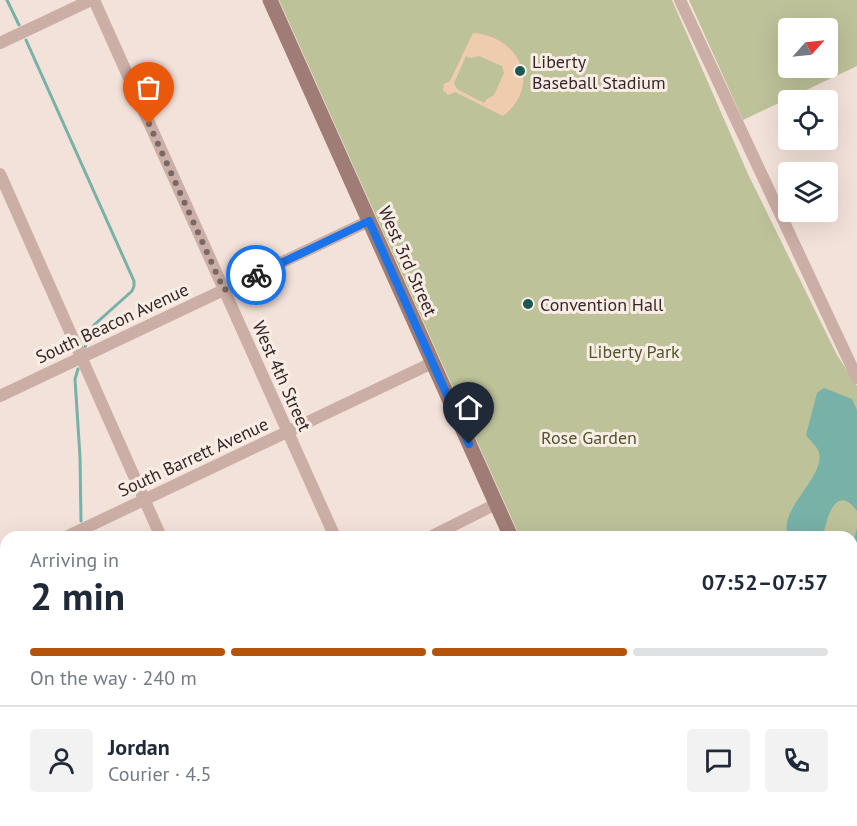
<!DOCTYPE html>
<meta charset="utf-8">
<style>
body{margin:0;font-family:"PT Sans",sans-serif;background:#f2f2f3;color:#1f2937;height:100vh;display:flex;flex-direction:column;font-size:22px;white-space:nowrap}
*{box-sizing:border-box;margin:0}
p{font-size:20px;color:#747a83}
.icon{flex:none;width:33px;height:33px;fill:none;stroke:currentColor;stroke-width:2;stroke-linecap:round;stroke-linejoin:round}
.map{position:relative;flex:1;overflow:hidden}
.panel{position:absolute;left:0px;top:531px;width:858px;height:296px;display:flex;flex-direction:column;background:#fff;border-radius:18px 18px 0 0;box-shadow:0 6px 24px #0002}
.panel>*{flex:none}
.needle{width:39px;rotate:63deg}
.tools{position:absolute;left:778px;top:18px;display:grid;gap:12px}
.tools a{display:grid;place-items:center;width:60px;height:60px;border-radius:6px;background:#fff;box-shadow:0 6px 24px #0002;font-size:30px}
.pin{position:absolute;display:grid;place-items:center;width:51px;height:51px;color:#fff;margin:-62px -26px;border-radius:50% 50% 50% 0;rotate:-45deg;box-shadow:0 0 6px #0007}
.pin .icon{rotate:45deg}
.courier{position:absolute;display:grid;place-items:center;width:60px;height:60px;margin:-30px;border:4px solid #1a73e8;border-radius:50%;background:#fff;color:#222;box-shadow:0 2px 8px #0007}
.overview em{font-style:normal;font-weight:600}
.overview div{display:flex;flex-direction:column-reverse}
.overview{display:flex;align-items:center;justify-content:space-between;height:102px;padding:0 30px}
h1{font-size:39px;font-weight:600;line-height:45px}
.bar{display:grid;grid-template-columns:repeat(4,1fr);gap:9px 6px;align-content:center;height:72px;padding:0 30px}
.bar i{height:8px;border-radius:4px;background:#e0e1e3}
.bar .active{background:#b45309}
.bar p{grid-column:span 4}
.line{display:flex;align-items:center;gap:15px;padding:0 30px;border-top:2px solid #e0e1e3}
.line div{flex:1}
.round{display:grid;place-items:center;flex:none;width:63px;height:63px;border-radius:6px;background:#f2f2f3}
.map>svg:first-child{display:block}
.green{fill:#bdc299;fill-rule:evenodd}
.sand{fill:#f0ccae;fill-rule:evenodd}
.water{fill:#77b1a7}
.lines{fill:none;stroke-linecap:round;stroke-linejoin:round}
.stream{stroke:#77b1a7;stroke-width:3}
.street{stroke:#cbaea5;stroke-width:12}
.secondary{stroke:#9f7d76;stroke-width:15}
.done{stroke:#796966;stroke-width:6;stroke-dasharray:0 10.8}
.route{stroke:#1a73e8;stroke-width:8}
.poi-dot{fill:#1a5a51;stroke:#faede6;stroke-width:2}
.labels{text-anchor:middle;dominant-baseline:central;stroke-width:6;stroke-linejoin:round;paint-order:stroke}
.poi-label{font-size:18px;fill:#372827;stroke:#faede6;text-anchor:start}
.street-label{font-size:18px;fill:#372827;stroke:#faede6}
.park-label{font-size:18px;fill:#4f5629;stroke:#faede6}
</style>
<div class="map">
<svg width="857" height="826" viewBox="0 0 857 826">
<rect width="100%" height="100%" fill="#f3e2da"/>
<!-- green -->
<g class="green">
<path d="M279,0h393l76,174 89,181 20,31v289l-5,2v-140h-332z"/>
<path d="M689,0h168v66l-114,54zM789,28h39v40h-39z"/>
</g>
<!-- sand -->
<path class="sand" d="M473,33c46,3 70,52 30,83l-48,-24 -7,3 -5,-5 1,-6 6,-3zM466,56l5,2 8,-2 23,10 2,7 -10,22 -7,4 -3,4 -27,-14 -3,-6z"/>
<!-- water -->
<g class="water">
<path d="M824,388l28,11 5,11v101c-21,-29 -31,8 -34,26h-33c-18,-23 40,-63 28,-87 -3,-6 -9,-10 -12,-15l11,-42z"/>
<path d="M857,528v123l-5,2v-105z"/>
</g>
<g class="lines">
<!-- stream -->
<g class="stream">
<path d="M7,0l12,25"/>
<path d="M26,40l108,241v5l-2,5 -38,34 -9,22"/>
<path d="M78,369l-3,10 5,78 1,64"/>
<path d="M0,663l6,-6"/>
</g>
<!-- street -->
<g class="street">
<path d="M94,0l241,537"/>
<path d="M680,0l177,378"/>
<path d="M0,43l91,-43"/>
<path d="M0,174l161,363"/>
<path d="M0,396l369,-175"/>
<path d="M66,537l366,-174"/>
<path d="M430,537l66,-33"/>
<path d="M0,568l6,-3"/>
<path d="M852,686l5,-2"/>
<path d="M852,722l5,11"/>
<path d="M0,743l6,-3"/>
<path d="M0,776l6,14"/>
<path d="M20,820l3,6"/>
<path d="M117,820l3,6"/>
<path d="M287,820l2,6"/>
<path d="M462,820l2,6"/>
<path d="M92,824l15,2"/>
<path d="M191,826l11,-6"/>
<path d="M555,826l12,-6"/>
</g>
<!-- secondary -->
<g class="secondary">
<path d="M270,0l241,537"/>
<path d="M668,820l3,6"/>
</g>
</g>
<g class="lines">
<!-- done -->
<path class="done" d="M149,124l75,166 32,-15"/>
<!-- route -->
<path class="route" d="M256,275l113,-54 100,223"/>
</g>
<!-- markers -->
<g class="poi-dot">
<circle cx="520" cy="71" r="6"/>
<circle cx="528" cy="304" r="6"/>
</g>
<g class="labels">
<!-- poi labels -->
<g class="poi-label">
<text x="532" y="61">Liberty<tspan x="532" dy="21">Baseball Stadium</tspan></text>
<text x="540" y="304">Convention Hall</text>
</g>
<!-- street labels -->
<g class="street-label">
<text transform="translate(408 261) rotate(66)">West 3rd Street</text>
<text transform="translate(112 323) rotate(-25)">South Beacon Avenue</text>
<text transform="translate(282 376) rotate(66)">West 4th Street</text>
<text transform="translate(193 457) rotate(-25)">South Barrett Avenue</text>
</g>
<!-- park labels -->
<g class="park-label">
<text x="634" y="351">Liberty Park</text>
<text x="589" y="437">Rose Garden</text>
</g>
</g>
</svg>
<div class="tools">
<a><svg class="needle" viewBox="-14 -14 28 28"><path d="M0-13l5 13h-10z" fill="#e53935"/><path d="M0 13l5-13h-10z" fill="#747a83"/></svg></a>
<a><svg class="icon" aria-label="locate" viewBox="0 0 24 24"><circle cx="12" cy="12" r="6"/><path d="M12 2v4M12 18v4M2 12h4M18 12h4"/></svg></a>
<a><svg class="icon" aria-label="layers" viewBox="0 0 24 24"><path d="M12 4l9 5-9 5-9-5zM3 14l9 5 9-5"/></svg></a>
</div>
<div class="pin" style="left:149px;top:124px;background:#ea580c"><svg class="icon" aria-label="bag" viewBox="0 0 24 24"><path d="M5 8h14l-1 12H6zM9 8a3 3 0 0 1 6 0"/></svg></div>
<div class="pin" style="left:469px;top:444px;background:#1f2937"><svg class="icon" aria-label="home" viewBox="0 0 24 24"><path d="M3 11l9-7 9 7M6 9v11h12V9"/></svg></div>
<div class="courier" style="left:256px;top:275px"><svg class="icon" aria-label="bike" viewBox="0 0 24 24"><circle cx="6" cy="16" r="4"/><circle cx="18" cy="16" r="4"/><path d="M6 16l4-8h5l3 8M10 8l3 8H6M13 5h3"/></svg></div>
<section class="panel">
<div class="overview"><div><h1>2 min</h1><p>Arriving in</p></div><em>07:52–07:57</em></div>
<div class="bar"><i class="active"></i><i class="active"></i><i class="active"></i><i></i><p>On the way · 240 m</p></div>
<div class="line" style="height:108px"><a class="round"><svg class="icon" aria-label="person" viewBox="0 0 24 24"><circle cx="12" cy="8" r="4"/><path d="M4 21q1-7 8-7t8 7"/></svg></a><div><b>Jordan</b><p>Courier · 4.5</p></div><a class="round"><svg class="icon" aria-label="chat" viewBox="0 0 24 24"><path d="M4 5h16v11H9l-5 4z"/></svg></a><a class="round"><svg class="icon" aria-label="phone" viewBox="0 0 24 24"><path d="M5 4h4l2 5-3 2q2 4 5 5l2-3 5 2v4C11 20 4 13 5 4z"/></svg></a></div>
</section>
</div>
